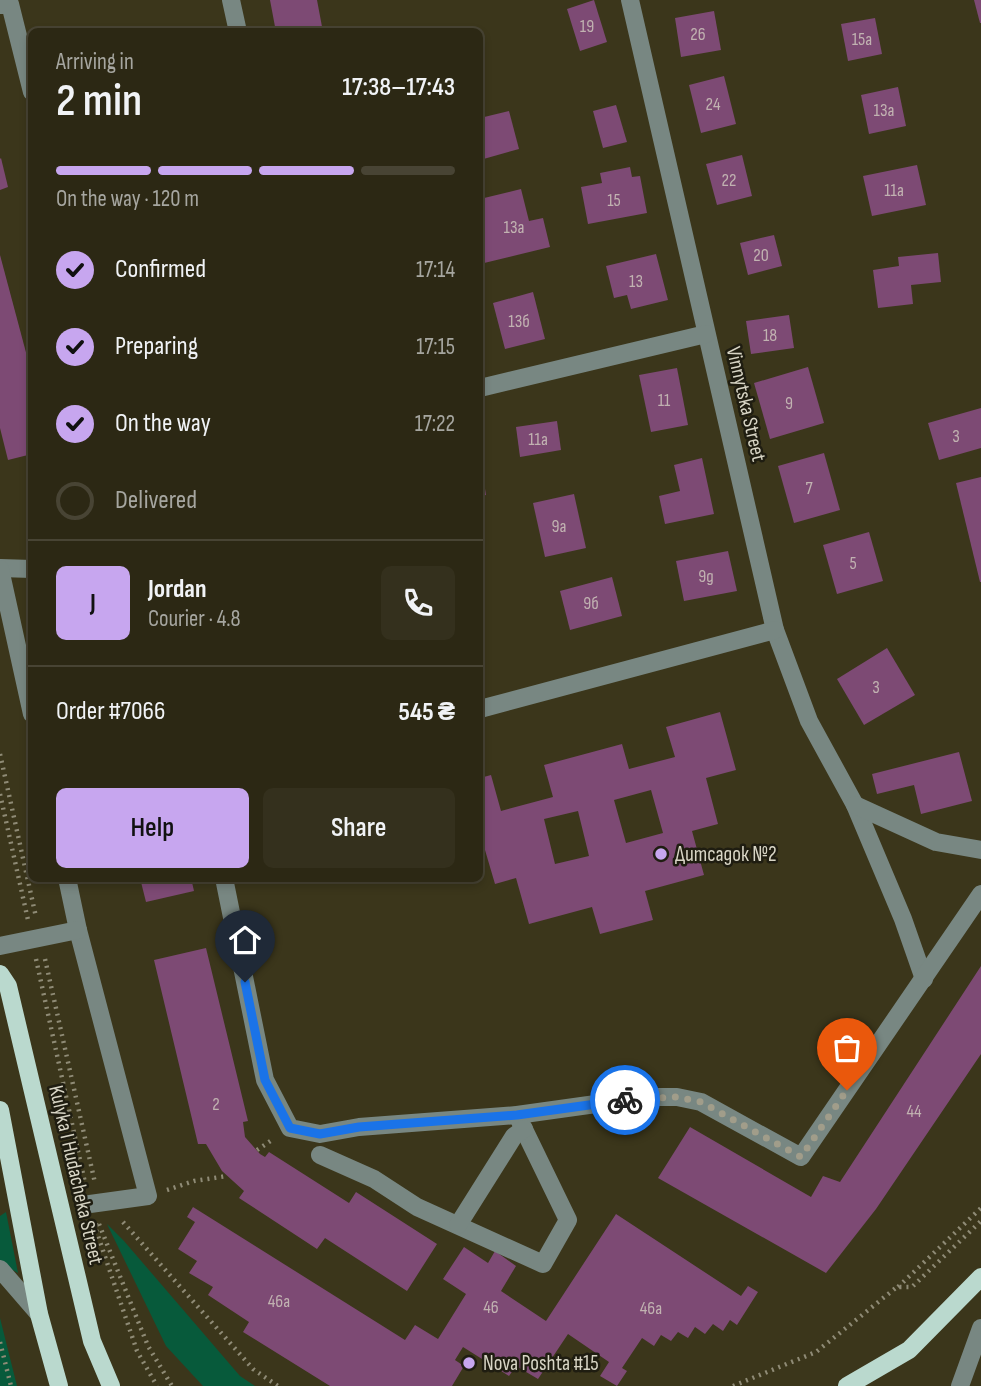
<!DOCTYPE html>
<meta charset="utf-8">
<style>
body{margin:0;font-family:"Sofia Sans Condensed",sans-serif;background:#34301d;color:#f1f3f6;height:100vh;display:flex;flex-direction:column;font-size:26px;white-space:nowrap}
*{box-sizing:border-box;margin:0}
p{font-size:23px;color:#a6a6a0}
.icon{flex:none;width:38px;height:38px;fill:none;stroke:currentColor;stroke-width:2;stroke-linecap:round;stroke-linejoin:round}
.map{position:relative;flex:1;overflow:hidden}
.sheet{position:absolute;left:28px;top:28px;width:455px;height:854px;display:flex;flex-direction:column;background:#2c2814;border-radius:10px;box-shadow:0 4px 10px #0003,0 0 0 2px #484434}
.sheet>*{flex:none}
.pin{position:absolute;display:grid;place-items:center;width:60px;height:60px;color:#fff;margin:-72px -30px;border-radius:50% 50% 50% 0;rotate:-45deg;box-shadow:0 0 7px #0007}
.pin .icon{rotate:45deg}
.courier{position:absolute;display:grid;place-items:center;width:70px;height:70px;margin:-35px;border:5px solid #1a73e8;border-radius:50%;background:#fff;color:#222;box-shadow:0 2px 9px #0007}
.headline em{font-style:normal;font-weight:600}
.headline div{display:flex;flex-direction:column-reverse}
.headline{display:flex;align-items:center;justify-content:space-between;height:119px;padding:0 28px}
h1{font-size:46px;font-weight:600;line-height:52px}
.bar{display:grid;grid-template-columns:repeat(4,1fr);gap:10px 7px;align-content:center;height:84px;padding:0 28px}
.bar i{height:9px;border-radius:5px;background:#484434}
.bar .on{background:#c7a6ef}
.bar p{grid-column:span 4}
.line{display:flex;align-items:center;gap:18px;padding:0 28px;border-top:2px solid #484434}
.line div{flex:1}
.round{display:grid;place-items:center;flex:none;width:74px;height:74px;border-radius:10px;background:#34301d}
ol{padding:0 28px;list-style:none}
li{display:flex;align-items:center;gap:21px;height:77px}
li p{margin-inline-start:auto}
li .icon{padding:7px;border-radius:50%;background:#c7a6ef;color:#111;stroke-width:4}
li:last-child{color:#a6a6a0}
li i{width:38px;height:38px;border:4px solid #484434;border-radius:50%}
.action{display:flex;gap:14px;margin-top:auto;padding:14px 28px}
.action a{flex:1;height:80px;border-radius:10px;background:#c7a6ef;color:#111;font-size:28px;font-weight:600;line-height:80px;text-align:center}
.action a+a{background:#34301d;color:#f1f3f6}
.map>svg:first-child{display:block}
.green{fill:#075a3b}
.building{fill:#7d4a74;fill-rule:evenodd}
.lines{fill:none;stroke-linecap:round;stroke-linejoin:round}
.path{stroke:#8f8b76;stroke-width:4.5;stroke-dasharray:2 5;stroke-linecap:butt}
.minor{stroke:#788782;stroke-width:18}
.major{stroke:#bad9ce;stroke-width:18}
.done{stroke:#a19d8a;stroke-width:7;stroke-dasharray:0 12.6}
.route{stroke:#1a73e8;stroke-width:9}
.poi-dot{fill:#c7a6ef;stroke:#1f1d11;stroke-width:2.5}
.labels{text-anchor:middle;dominant-baseline:central;stroke-width:5;stroke-linejoin:round;paint-order:stroke}
.number-label{font-size:18px;fill:#c1b2b1}
.street-label{font-size:21px;fill:#d8d5c5;stroke:#1f1d11}
.poi-label{font-size:21px;fill:#d8d5c5;stroke:#1f1d11;text-anchor:start}
</style>
<div class="map">
<svg width="981" height="1386" viewBox="0 0 981 1386">
<rect width="100%" height="100%" fill="#3b361b"/>
<!-- green -->
<g class="green">
<path d="M6,1212l12,61 -18,-10v-47z"/>
<path d="M107,1224l17,17 116,135 15,10h-52l-37,-40z"/>
<path d="M0,1318l17,68h-17z"/>
</g>
<!-- building -->
<g class="building">
<path d="M270,0h47l6,32h-47z"/>
<path d="M594,0l13,42 -27,9 -13,-42z"/>
<path d="M974,0h7v23h-1z"/>
<path d="M714,11l7,39 -40,7 -6,-39z"/>
<path d="M875,18l7,36 -34,7 -7,-37z"/>
<path d="M724,76l12,48 -35,9 -12,-48z"/>
<path d="M898,87l8,39 -37,8 -8,-39z"/>
<path d="M616,105l11,37 -24,6 -10,-37z"/>
<path d="M509,111l10,38 -39,11v-42z"/>
<path d="M742,155l10,41 -35,9 -11,-41z"/>
<path d="M1,158l7,29 -8,3v-31z"/>
<path d="M917,165l9,40 -54,11 -9,-40z"/>
<path d="M630,167l2,10 8,-1 7,37 -59,11 -7,-37 21,-4 -2,-10z"/>
<path d="M521,189l8,32 14,-3 7,29 -70,17v-30l4,-1 -4,-16v-18z"/>
<path d="M774,235l8,31 -34,9 -8,-32z"/>
<path d="M938,253l3,29 -30,3 2,19 -35,4 -5,-38 26,-4 -1,-9z"/>
<path d="M656,254l12,46 -37,9 -4,-14 -13,3 -8,-32z"/>
<path d="M0,255l32,120v79l-24,6 -8,-32z"/>
<path d="M533,292l12,47 -40,10 -12,-46z"/>
<path d="M789,315l5,33 -43,6 -5,-33z"/>
<path d="M808,367l16,56 -54,16 -16,-56z"/>
<path d="M677,368l11,57 -37,7 -12,-57z"/>
<path d="M981,408v40l-42,12 -11,-37z"/>
<path d="M557,421l4,29 -41,7 -4,-30z"/>
<path d="M824,453l16,57 -46,13 -16,-57z"/>
<path d="M702,458l12,56 -49,10 -6,-28 21,-5 -6,-26z"/>
<path d="M480,470h2l4,25 -6,1z"/>
<path d="M981,477v105h-1l-24,-99z"/>
<path d="M574,494l12,54 -41,9 -12,-54z"/>
<path d="M869,532l14,49 -46,13 -14,-49z"/>
<path d="M728,551l9,40 -53,10 -8,-40z"/>
<path d="M612,577l10,39 -52,14 -10,-39z"/>
<path d="M887,648l28,47 -51,30 -27,-46z"/>
<path d="M720,712l16,58 -30,8 12,46 -26,7 12,44 -59,16 8,29 -53,14 -8,-27 -63,17 -13,-46 -21,6 -15,-51v-55l11,-3 10,36 52,-14 -9,-32 78,-21 7,25 46,-12 -9,-30zM651,790l12,43 -37,10 -12,-43zM578,811l11,45 -34,8 -11,-45z"/>
<path d="M959,752l13,49 -51,13 -7,-29 -37,9 -5,-20z"/>
<path d="M140,878h51l3,13 -48,11z"/>
<path d="M206,948l42,173 -5,1 2,15 15,17 5,3 4,-5 80,51 7,-11 81,52 -30,47 -82,-53 -8,11 -78,-51 5,-7 -22,-20 -16,-27h-8l-44,-184z"/>
<path d="M981,966v88l-105,155 -50,64 -168,-95 32,-51 121,70 12,-21 17,6z"/>
<path d="M193,1207l212,133 10,-15 23,14 28,-45 -23,-15 21,-32 24,16 7,-12 21,15 -15,25 45,30 70,-107 125,82 7,-10 10,6 -21,33 -7,-5 -7,11 -10,-7 -8,10 -10,-7 -7,11 -10,-6 -7,9 -10,-6 -7,11 -12,-8 -20,30 5,3 -10,15 -17,-10 9,-14 -41,-28 -30,45 -22,-13 -7,10 -46,-29 -8,13 9,6 -12,20h-122l-87,-54 6,-10 -41,-27 5,-8 -24,-14 8,-12 -19,-12 17,-27 -8,-5z"/>
</g>
<g class="lines">
<!-- path -->
<g class="path">
<path d="M0,754l36,163"/>
<path d="M0,794l28,126"/>
<path d="M36,959l49,224"/>
<path d="M45,959l50,224"/>
<path d="M257,1150l15,-10"/>
<path d="M167,1190l27,-9 33,-5"/>
<path d="M123,1222l130,147 25,17"/>
<path d="M96,1223v7l41,121 20,35"/>
<path d="M99,1224l49,122 24,40"/>
<path d="M898,1287l83,-79"/>
<path d="M0,1342l11,44"/>
<path d="M733,1386l83,-34 81,-65h15l69,-66"/>
</g>
<!-- minor -->
<g class="minor">
<path d="M231,0l7,32"/>
<path d="M630,0l145,630 34,91 46,84 48,114 21,60"/>
<path d="M0,5l10,-1 22,88"/>
<path d="M480,388l226,-54"/>
<path d="M0,568l32,1"/>
<path d="M0,569l32,145"/>
<path d="M480,709l295,-79"/>
<path d="M855,805l81,37 45,8"/>
<path d="M67,878l11,52 70,266 -58,8"/>
<path d="M224,878l41,202 25,48 30,6 39,-7 158,-12 129,-18h31l24,5 100,55 180,-263"/>
<path d="M0,946l78,-16"/>
<path d="M320,1155l54,24 43,28 126,57 25,-44 -51,-105"/>
<path d="M458,1225l56,-89 10,-7"/>
<path d="M0,1269l39,45"/>
<path d="M960,1386l21,-58"/>
</g>
<!-- major -->
<g class="major">
<path d="M0,974l8,12 84,355 19,45"/>
<path d="M0,1110l39,204 20,72"/>
<path d="M847,1386l62,-36 72,-73"/>
</g>
</g>
<g class="lines">
<!-- done -->
<path class="done" d="M625,1100l52,-3 24,5 100,55 46,-67"/>
<!-- route -->
<path class="route" d="M245,982l20,98 25,48 30,6 39,-7 158,-12 108,-15"/>
</g>
<!-- markers -->
<g class="poi-dot">
<circle cx="661" cy="854" r="7"/>
<circle cx="469" cy="1363" r="7"/>
</g>
<g class="labels">
<!-- number labels -->
<g class="number-label">
<text x="587" y="26">19</text>
<text x="698" y="34">26</text>
<text x="862" y="39">15а</text>
<text x="713" y="104">24</text>
<text x="884" y="110">13а</text>
<text x="729" y="180">22</text>
<text x="894" y="190">11а</text>
<text x="614" y="200">15</text>
<text x="514" y="227">13а</text>
<text x="761" y="255">20</text>
<text x="636" y="281">13</text>
<text x="519" y="321">13б</text>
<text x="770" y="335">18</text>
<text x="664" y="400">11</text>
<text x="789" y="403">9</text>
<text x="956" y="436">3</text>
<text x="538" y="439">11а</text>
<text x="809" y="488">7</text>
<text x="559" y="526">9а</text>
<text x="853" y="563">5</text>
<text x="706" y="576">9д</text>
<text x="591" y="603">9б</text>
<text x="876" y="687">3</text>
<text x="216" y="1104">2</text>
<text x="914" y="1111">44</text>
<text x="279" y="1301">46а</text>
<text x="491" y="1307">46</text>
<text x="651" y="1308">46а</text>
</g>
<!-- street labels -->
<g class="street-label">
<text transform="translate(746 404) rotate(77)">Vinnytska Street</text>
<text transform="translate(76 1175) rotate(77)">Kulyka I Hudacheka Street</text>
</g>
<!-- poi labels -->
<g class="poi-label">
<text x="675" y="854">Дитсадок №2</text>
<text x="483" y="1363">Nova Poshta #15</text>
</g>
</g>
</svg>
<div class="pin" style="left:847px;top:1090px;background:#ea580c"><svg class="icon" aria-label="bag" viewBox="0 0 24 24"><path d="M5 8h14l-1 12H6zM9 8a3 3 0 0 1 6 0"/></svg></div>
<div class="pin" style="left:245px;top:982px;background:#1f2937"><svg class="icon" aria-label="home" viewBox="0 0 24 24"><path d="M3 11l9-7 9 7M6 9v11h12V9"/></svg></div>
<div class="courier" style="left:625px;top:1100px"><svg class="icon" aria-label="bike" viewBox="0 0 24 24"><circle cx="6" cy="16" r="4"/><circle cx="18" cy="16" r="4"/><path d="M6 16l4-8h5l3 8M10 8l3 8H6M13 5h3"/></svg></div>
<section class="sheet">
<div class="headline"><div><h1>2 min</h1><p>Arriving in</p></div><em>17:38–17:43</em></div>
<div class="bar"><i class="on"></i><i class="on"></i><i class="on"></i><i></i><p>On the way · 120 m</p></div>
<ol>
<li><svg class="icon" aria-label="check" viewBox="0 0 24 24"><path d="M5 12l5 5 9-10"/></svg>Confirmed<p>17:14</p></li>
<li><svg class="icon" aria-label="check" viewBox="0 0 24 24"><path d="M5 12l5 5 9-10"/></svg>Preparing<p>17:15</p></li>
<li><svg class="icon" aria-label="check" viewBox="0 0 24 24"><path d="M5 12l5 5 9-10"/></svg>On the way<p>17:22</p></li>
<li><i></i>Delivered</li>
</ol>
<div class="line" style="height:126px"><b class="round" style="background:#c7a6ef;color:#111">J</b><div><b>Jordan</b><p>Courier · 4.8</p></div><a class="round"><svg class="icon" aria-label="phone" viewBox="0 0 24 24"><path d="M5 4h4l2 5-3 2q2 4 5 5l2-3 5 2v4C11 20 4 13 5 4z"/></svg></a></div>
<div class="line" style="height:91px"><div>Order #7066</div><b>545 ₴</b></div>
<div class="action"><a>Help</a><a>Share</a></div>
</section>
</div>
